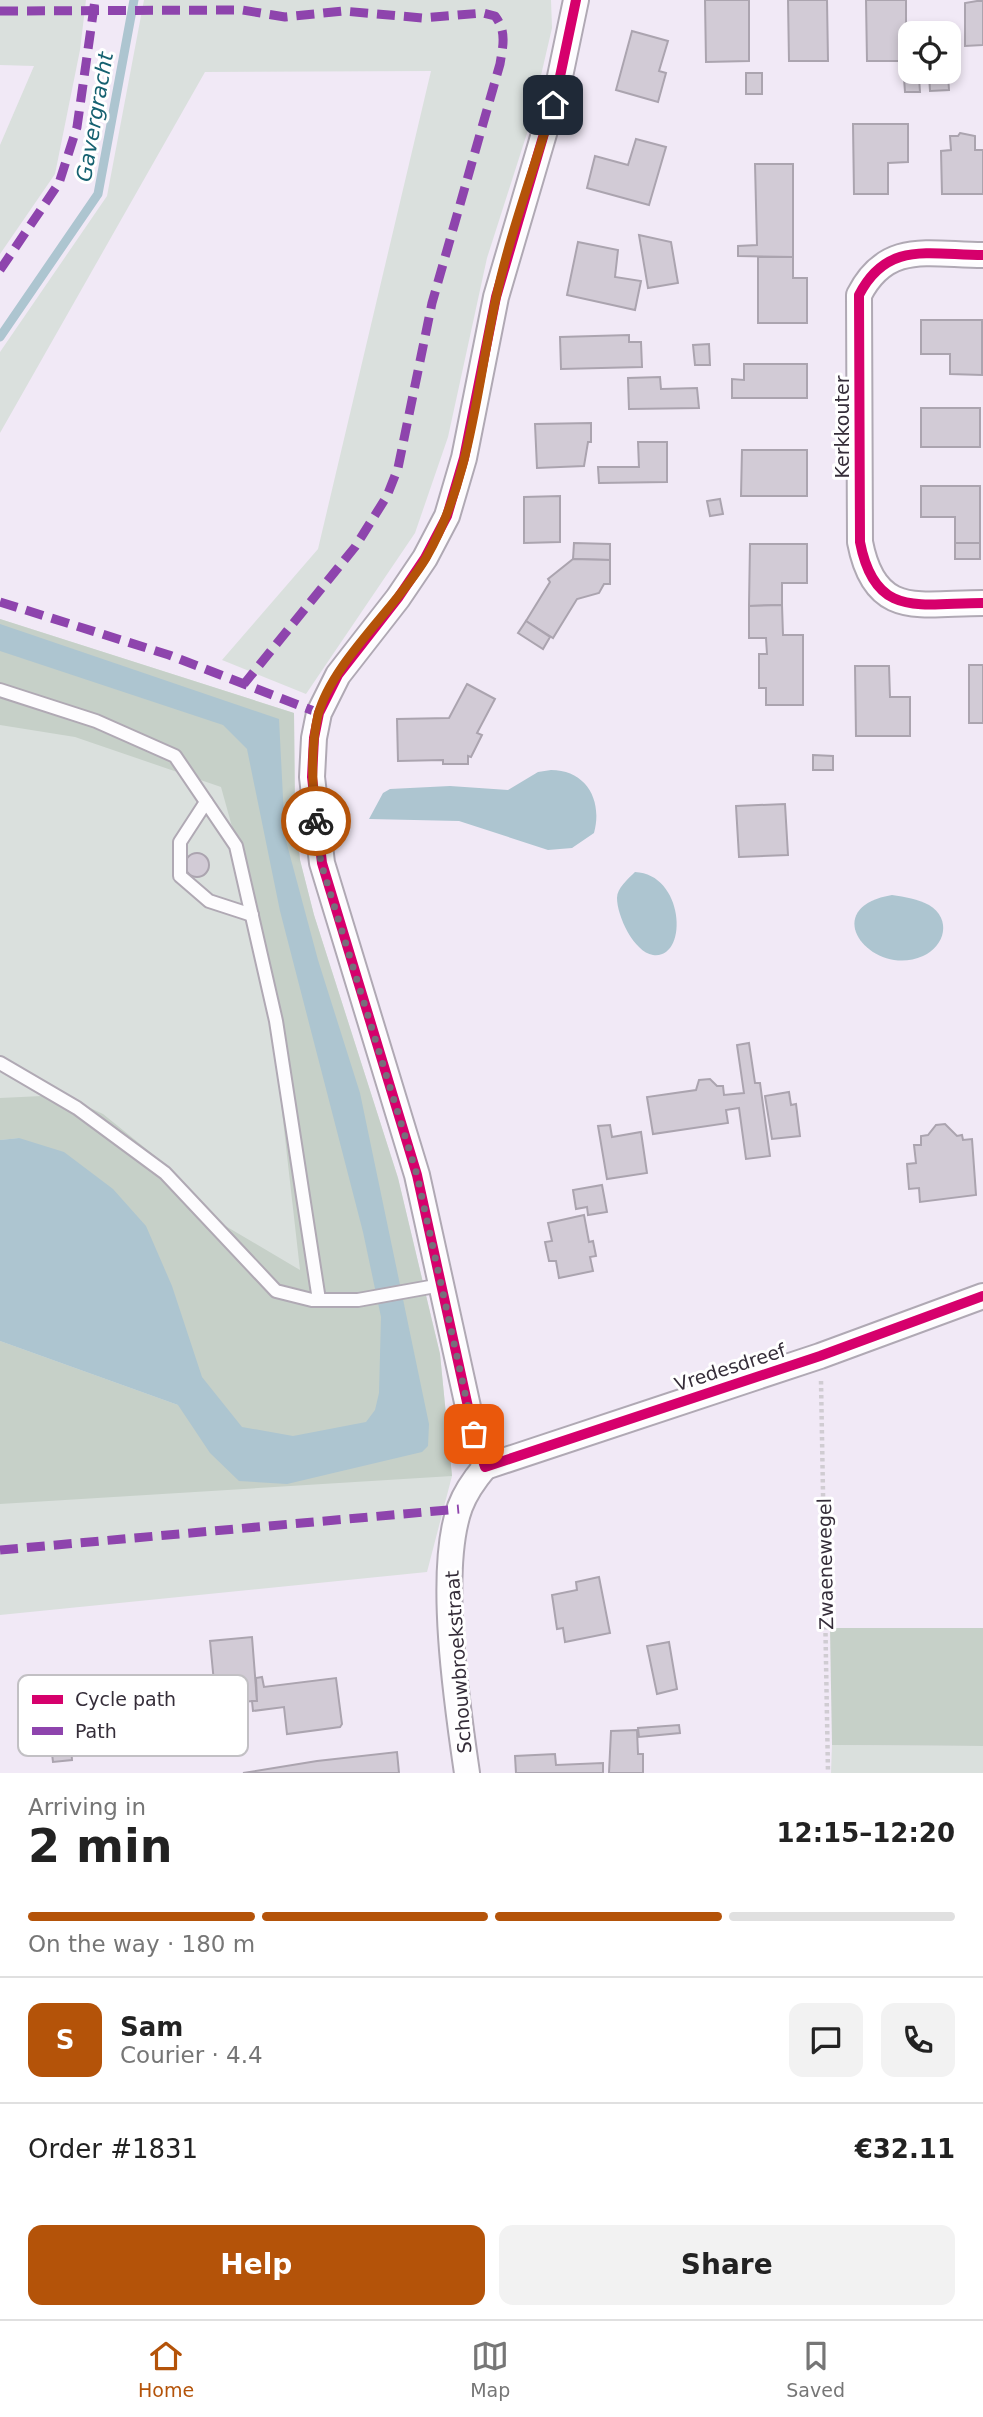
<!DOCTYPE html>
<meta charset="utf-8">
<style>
body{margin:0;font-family:"DejaVu Sans",sans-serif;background:#f2f2f2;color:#222;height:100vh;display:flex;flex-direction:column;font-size:26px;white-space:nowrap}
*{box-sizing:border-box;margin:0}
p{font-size:23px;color:#767676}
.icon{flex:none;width:38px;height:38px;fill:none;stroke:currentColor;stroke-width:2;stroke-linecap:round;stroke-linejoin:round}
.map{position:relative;height:1773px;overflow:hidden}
.drawer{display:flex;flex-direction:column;background:#fff;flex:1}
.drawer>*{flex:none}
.tools{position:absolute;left:898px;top:21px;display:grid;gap:14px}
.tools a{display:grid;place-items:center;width:63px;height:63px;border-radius:14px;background:#fff;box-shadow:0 4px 10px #0003;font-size:35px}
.pin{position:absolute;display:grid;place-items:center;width:60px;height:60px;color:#fff;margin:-30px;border-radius:14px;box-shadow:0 4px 10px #0006}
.courier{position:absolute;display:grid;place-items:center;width:70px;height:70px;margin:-35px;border:5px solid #b45309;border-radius:50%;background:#fff;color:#222;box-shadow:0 2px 9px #0007}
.headline em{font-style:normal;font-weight:800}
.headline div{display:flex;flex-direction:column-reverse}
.headline{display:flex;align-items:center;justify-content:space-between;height:119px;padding:0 28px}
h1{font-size:46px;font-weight:800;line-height:52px}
.bar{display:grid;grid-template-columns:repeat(4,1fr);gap:10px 7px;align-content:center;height:84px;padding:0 28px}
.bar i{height:9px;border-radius:5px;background:#e0e0e0}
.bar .selected{background:#b45309}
.bar p{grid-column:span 4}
.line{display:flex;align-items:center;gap:18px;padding:0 28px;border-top:2px solid #e0e0e0}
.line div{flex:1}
.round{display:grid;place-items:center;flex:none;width:74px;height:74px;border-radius:14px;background:#f2f2f2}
.cta{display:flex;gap:14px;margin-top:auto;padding:14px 28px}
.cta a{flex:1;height:80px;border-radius:14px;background:#b45309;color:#fff;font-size:28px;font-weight:800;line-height:80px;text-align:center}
.cta a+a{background:#f2f2f2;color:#222}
.dock{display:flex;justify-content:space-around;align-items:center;height:98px;border-top:2px solid #e0e0e0;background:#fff;font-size:19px;color:#767676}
.dock a{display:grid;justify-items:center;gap:4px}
.dock .selected{color:#b45309}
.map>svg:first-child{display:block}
.green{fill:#dae0dd}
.forest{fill:#c6d0c8}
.water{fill:#adc5d0}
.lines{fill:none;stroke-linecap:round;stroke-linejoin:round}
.stream{stroke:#adc5d0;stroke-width:9}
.building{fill:#d2cbd6;stroke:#aba4af;stroke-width:2}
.lane-casing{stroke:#b0a9b4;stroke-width:16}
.street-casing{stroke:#b0a9b4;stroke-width:28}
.path{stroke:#d0ccd2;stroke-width:4.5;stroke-dasharray:3.5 3.5;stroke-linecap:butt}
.lane{stroke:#fdfcfe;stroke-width:12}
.street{stroke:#fdfcfe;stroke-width:24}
.quiet{stroke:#8e44ad;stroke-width:9;stroke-dasharray:18 9;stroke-linecap:butt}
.cycleway-casing{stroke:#fff;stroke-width:15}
.cycleway{stroke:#d6006c;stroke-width:10}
.done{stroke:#776f7b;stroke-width:7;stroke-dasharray:0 12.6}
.route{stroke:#b45309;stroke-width:9}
.labels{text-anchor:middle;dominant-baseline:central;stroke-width:6;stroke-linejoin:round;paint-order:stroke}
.street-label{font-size:19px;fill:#352d39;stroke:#fff}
.water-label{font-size:21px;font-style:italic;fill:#156170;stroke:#fff}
.key{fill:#fff;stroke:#c2c0c4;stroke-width:2}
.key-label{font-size:19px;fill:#352d39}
</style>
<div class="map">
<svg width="983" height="1773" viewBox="0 0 983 1773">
<rect width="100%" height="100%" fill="#f1e9f6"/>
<!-- green -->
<g class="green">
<path d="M0,0h86l-6,50 -25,124 -55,80v-109l34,-79 -34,-1z"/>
<path d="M144,0h407l1,28 -23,99 -42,131 -39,179 -33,96 -109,161 -84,-34 96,-111 113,-478 -226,1 -205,361v-81l107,-156z"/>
<path d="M0,619l294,94 1,100 5,47 14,55 84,263 42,176 12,122 -25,96 -427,43z"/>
<path d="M832,1745l151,1v27h-152z"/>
</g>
<!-- forest -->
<g class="forest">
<path d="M0,619l294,94 1,100 5,47 14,55 84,263 42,176 12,122 -452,28v-163l178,64 -159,-267 -19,2v-42l63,-3 40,19 52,42 62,65 83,49 -38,-335 -41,-148 -146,-50 -75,-12z"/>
<path d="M830,1628h153v118l-151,-1z"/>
</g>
<!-- water -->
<g class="water">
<path d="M0,624l279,95 6,118 33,123 42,133 69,331 -1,22 -6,6 -135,32 -48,-3 -29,-28 -32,-48 -178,-64v-201l19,-2 45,14 49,37 33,37 26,60 30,91 40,50 51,9 73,-14 9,-12 4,-17 2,-76 -18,-85 -83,-321 -33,-162 -24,-24 -223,-74z"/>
<path d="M551,770c35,0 52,30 43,63l-22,15 -24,2 -89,-29 -90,-2 14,-26 7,-4 60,-3 58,4 30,-18z"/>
<path d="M635,872c50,2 54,88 18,83 -19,-3 -36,-39 -36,-57 0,-10 11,-19 18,-26z"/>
<path d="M892,895c13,2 26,4 37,10 23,14 16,41 -6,51 -51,23 -108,-48 -31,-61z"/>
</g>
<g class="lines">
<!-- stream -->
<path class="stream" d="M0,337l98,-143 36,-194"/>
</g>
<!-- building -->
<g class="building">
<path d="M705,0h44v61l-43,1z"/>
<path d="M788,0h39l1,61h-39z"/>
<path d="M866,0h40v61h-39z"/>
<path d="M977,1h6v44l-18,1v-43z"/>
<path d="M632,31l36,10 -9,30 7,2 -8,29 -42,-12z"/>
<rect x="746" y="73" width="16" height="21"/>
<path d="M929,75h19l1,15 -19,1z"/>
<path d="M904,78h15l1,14h-15z"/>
<path d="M853,124h55v38l-20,1v31h-34z"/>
<path d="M960,133l15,3v14h8v44h-41l-1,-43 10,-1 -1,-14h8z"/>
<path d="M636,139l30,8 -17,58 -62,-17 8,-32 33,9z"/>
<path d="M755,164h38v93l-55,-1v-10l19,-1z"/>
<path d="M639,235l32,7 7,41 -30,5z"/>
<path d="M578,242l40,8 -3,27 26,4 -6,29 -68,-15z"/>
<path d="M758,257h35v21h14v45h-49z"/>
<path d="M921,320h61v55l-32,-1v-20h-29z"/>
<path d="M629,335v7h12l1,25 -81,2 -1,-32z"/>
<path d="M709,344l1,21h-15l-2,-20z"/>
<path d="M744,364h63v34h-75v-19l12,1z"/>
<path d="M660,377l1,12 36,-1 2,20 -70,1 -1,-31z"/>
<rect x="921" y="408" width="59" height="39"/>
<path d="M591,423v19h-3l-4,24 -47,2 -2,-44z"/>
<path d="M638,442h29v40l-68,1 -1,-16h41z"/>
<path d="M742,450h65v46h-66z"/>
<path d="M921,486h59v57h-25v-26h-34z"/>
<path d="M560,496v46l-36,1v-46z"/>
<path d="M720,499l3,15 -13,2 -3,-15z"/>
<path d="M574,543l36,1v16l-37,-1z"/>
<rect x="955" y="543" width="25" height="16"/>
<path d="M750,544h57v39h-25v22l-33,1z"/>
<path d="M573,559l37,1v24h-6l-5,9 -22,6 -24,39 -27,-17 24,-39 -2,-3z"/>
<path d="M782,605l1,30h20v70h-37v-17h-7v-34h8l-1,-16h-17v-32z"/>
<path d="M526,621l24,16 -7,12 -25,-16z"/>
<rect x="969" y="665" width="14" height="58"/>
<path d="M855,666h34l1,31h20v39h-54z"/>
<path d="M467,684l28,15 -18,34 5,2 -11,22 -3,-1v8h-25v-4l-45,1 -1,-42 52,-1z"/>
<path d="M813,755l20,1v14h-20z"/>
<path d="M785,804l3,51 -49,2 -3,-51z"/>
<circle cx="197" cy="865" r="12"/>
<path d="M749,1043l6,40h5l10,73 -24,3 -7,-51 -13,2 2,13 -75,11 -6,-37 49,-7 3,-10 11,-1 7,7h6l1,9 20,-2 -7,-48z"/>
<path d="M789,1092l2,13 5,-1 4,32 -28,3 -7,-43z"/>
<path d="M945,1124l12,12 5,-1 1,5 9,-1 4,56 -56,7 -1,-14 -10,1 -2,-25 9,-1 -2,-18h7v-9l7,-1 8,-10z"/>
<path d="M610,1125l2,12 29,-5 6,41 -40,6 -9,-53z"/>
<path d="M602,1185l5,27 -19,3 -1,-8 -11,2 -3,-19z"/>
<path d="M584,1215l5,27 4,-1 3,15 -6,1 3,14 -34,7 -3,-17h-7l-4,-19 7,-1 -4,-18z"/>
<path d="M599,1577l11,56 -45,9 -2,-14 -6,1 -5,-34 25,-5 -1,-8z"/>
<path d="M252,1637l5,64 -41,2 -6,-62z"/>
<path d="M669,1642l8,47 -20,5 -10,-48z"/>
<path d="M262,1677l2,10 72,-9 6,46 -2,3 -53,7 -3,-27 -31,4 -1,-10h5l-1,-23z"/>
<path d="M679,1725l1,8 -41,4 -1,-9z"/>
<path d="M637,1730l1,24h5v19h-34l2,-42z"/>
<path d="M71,1744l1,16 -19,2 -2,-17z"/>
<path d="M397,1752l2,21h-156l74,-12z"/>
<path d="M555,1754l1,11 47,-2v10h-87l-1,-17z"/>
</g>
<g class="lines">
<!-- lane casing -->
<g class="lane-casing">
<g id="lane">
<path d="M0,690l96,31 79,35 61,90 40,175 43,279"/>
<path d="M206,802l-26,40v34l29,25 43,14"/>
<path d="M0,1063l77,45 88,65 111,118 36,9h46l83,-15"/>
</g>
</g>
<!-- street casing -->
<g class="street-casing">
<g id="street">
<path d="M983,255c-53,0 -96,-15 -124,40l1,247c15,78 60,61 123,61"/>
<path d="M485,1467l-11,-33 -57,-259 -95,-312 -10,-86 2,-39 5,-25 19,-38 60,-77 27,-40 22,-42 17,-58 32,-161 62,-211 18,-86"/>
<path d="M485,1467l335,-111 163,-60"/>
<path d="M467,1773c-10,-68 -30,-203 -7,-266 6,-16 14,-27 25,-40"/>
</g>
</g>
<!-- path -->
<path class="path" d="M821,1381l7,392"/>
<!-- lane -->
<use href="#lane" class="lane"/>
<!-- street -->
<use href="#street" class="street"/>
<!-- quiet -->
<g class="quiet">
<path d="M0,11l242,-1 43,7 58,-6 80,7 60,-5 12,3c12,16 8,29 5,48l-68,239 -34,165 -11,28 -32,51 -111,137"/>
<path d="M0,270l59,-87 18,-56 18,-127"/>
<path d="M0,602l169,53 150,58"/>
<path d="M0,1550l459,-41"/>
</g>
<!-- cycleway casing -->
<g class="cycleway-casing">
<g id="cycleway">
<path d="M576,0l-18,86 -62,211 -32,161 -17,58 -22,42 -27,40 -60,77 -19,38 -5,25 -2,39 10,86 95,312 57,259 11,33 335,-111 163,-60"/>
<path d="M983,255c-53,0 -96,-15 -124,40l1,247c15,78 60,61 123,61"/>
</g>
</g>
<!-- cycleway -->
<use href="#cycleway" class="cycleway"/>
</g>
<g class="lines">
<!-- done -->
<path class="done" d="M316,821l5,42 96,312 57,259"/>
<!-- route -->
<path class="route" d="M316,821c-4,-35 -6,-72 2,-106 14,-53 79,-108 108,-157 45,-78 51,-173 70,-260 14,-65 38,-129 57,-193"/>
</g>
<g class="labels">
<!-- street labels -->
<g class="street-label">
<text transform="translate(842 427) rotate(-90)">Kerkkouter</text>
<text transform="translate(730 1367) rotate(-18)">Vredesdreef</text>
<text transform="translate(825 1564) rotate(-91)">Zwaenewegel</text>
<text transform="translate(458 1662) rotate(-94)">Schouwbroekstraat</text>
</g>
<!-- water labels -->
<g class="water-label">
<text transform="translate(95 117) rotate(-80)">Gavergracht</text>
</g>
</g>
<!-- legend -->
<rect x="18" y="1675" width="230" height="81" rx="10" class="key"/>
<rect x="32" y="1695" width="31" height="9" fill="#d6006c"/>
<rect x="32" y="1727" width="31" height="8" fill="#8e44ad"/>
<g class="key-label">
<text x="75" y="1706">Cycle path</text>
<text x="75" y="1738">Path</text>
</g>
</svg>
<div class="tools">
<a><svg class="icon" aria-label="locate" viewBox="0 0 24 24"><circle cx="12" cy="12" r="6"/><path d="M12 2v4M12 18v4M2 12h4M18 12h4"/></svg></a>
</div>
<div class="pin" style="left:474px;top:1434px;background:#ea580c"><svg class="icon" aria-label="bag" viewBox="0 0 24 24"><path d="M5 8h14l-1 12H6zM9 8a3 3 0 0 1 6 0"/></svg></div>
<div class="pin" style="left:553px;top:105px;background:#1f2937"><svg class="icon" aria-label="home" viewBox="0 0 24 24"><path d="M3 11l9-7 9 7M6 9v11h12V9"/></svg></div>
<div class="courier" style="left:316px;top:821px"><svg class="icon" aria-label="bike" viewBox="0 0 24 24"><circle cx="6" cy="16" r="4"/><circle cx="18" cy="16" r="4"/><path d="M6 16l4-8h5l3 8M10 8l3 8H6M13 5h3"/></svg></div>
</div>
<section class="drawer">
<div class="headline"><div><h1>2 min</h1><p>Arriving in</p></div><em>12:15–12:20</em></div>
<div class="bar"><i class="selected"></i><i class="selected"></i><i class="selected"></i><i></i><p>On the way · 180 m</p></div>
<div class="line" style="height:126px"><b class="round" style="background:#b45309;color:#fff">S</b><div><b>Sam</b><p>Courier · 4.4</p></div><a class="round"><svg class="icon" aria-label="chat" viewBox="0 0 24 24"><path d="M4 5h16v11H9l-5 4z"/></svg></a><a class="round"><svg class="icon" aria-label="phone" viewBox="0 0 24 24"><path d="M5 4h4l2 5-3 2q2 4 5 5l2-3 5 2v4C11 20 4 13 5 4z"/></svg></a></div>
<div class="line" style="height:91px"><div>Order #1831</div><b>€32.11</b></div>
<div class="cta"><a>Help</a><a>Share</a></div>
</section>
<nav class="dock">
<a class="selected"><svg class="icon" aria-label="home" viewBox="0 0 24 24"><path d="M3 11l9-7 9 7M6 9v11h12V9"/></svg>Home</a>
<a><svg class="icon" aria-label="map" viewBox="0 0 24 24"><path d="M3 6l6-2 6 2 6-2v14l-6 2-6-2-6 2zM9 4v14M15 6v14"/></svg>Map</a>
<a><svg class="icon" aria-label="saved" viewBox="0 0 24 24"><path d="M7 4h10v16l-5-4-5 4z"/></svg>Saved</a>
</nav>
